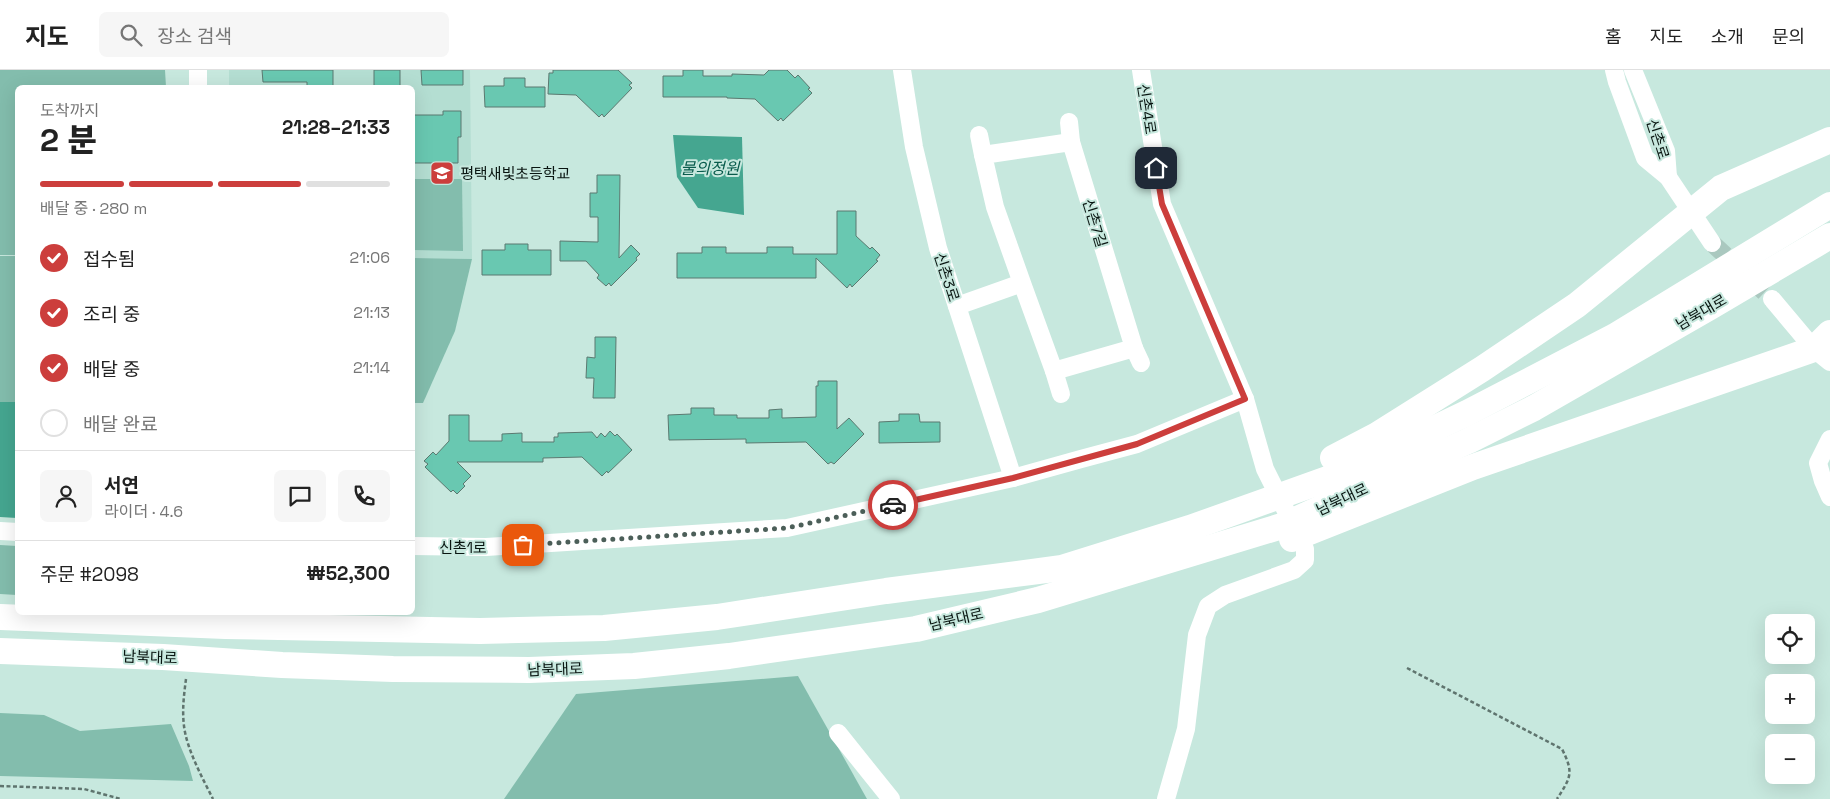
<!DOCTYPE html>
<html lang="ko">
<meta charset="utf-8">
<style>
body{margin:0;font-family:"Space Grotesk","Noto Sans KR",sans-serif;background:#f6f6f6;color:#222;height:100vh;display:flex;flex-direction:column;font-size:19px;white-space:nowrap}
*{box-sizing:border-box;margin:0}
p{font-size:16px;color:#767676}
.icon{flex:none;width:28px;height:28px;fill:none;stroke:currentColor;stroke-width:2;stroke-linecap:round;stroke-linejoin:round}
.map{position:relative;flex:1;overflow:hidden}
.details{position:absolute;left:15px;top:15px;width:400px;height:530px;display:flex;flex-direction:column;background:#fff;border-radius:8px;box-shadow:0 5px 20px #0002}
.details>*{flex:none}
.tools{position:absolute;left:1765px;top:544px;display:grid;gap:10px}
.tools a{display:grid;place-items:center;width:50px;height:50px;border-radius:8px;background:#fff;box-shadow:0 5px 20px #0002;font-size:25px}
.pin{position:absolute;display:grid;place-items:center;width:42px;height:42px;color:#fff;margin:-21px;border-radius:10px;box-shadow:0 2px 8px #0006}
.courier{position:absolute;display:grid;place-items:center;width:50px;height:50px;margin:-25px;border:4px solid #cc3e3c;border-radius:50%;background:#fff;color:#222;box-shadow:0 1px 6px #0007}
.overview em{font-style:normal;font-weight:800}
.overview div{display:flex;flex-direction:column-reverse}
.overview{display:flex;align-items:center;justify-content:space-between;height:85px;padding:0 25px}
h1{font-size:32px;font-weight:800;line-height:38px}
.bar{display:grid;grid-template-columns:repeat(4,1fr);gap:8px 5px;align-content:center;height:60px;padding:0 25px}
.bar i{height:6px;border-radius:4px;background:#e0e0e0}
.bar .selected{background:#cc3e3c}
.bar p{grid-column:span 4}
.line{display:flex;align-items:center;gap:12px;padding:0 25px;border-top:1px solid #e0e0e0}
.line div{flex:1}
.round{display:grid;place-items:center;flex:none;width:52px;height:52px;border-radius:8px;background:#f6f6f6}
ol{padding:0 25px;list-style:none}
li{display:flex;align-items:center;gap:15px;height:55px}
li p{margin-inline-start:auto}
li .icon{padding:5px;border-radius:50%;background:#cc3e3c;color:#fff;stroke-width:4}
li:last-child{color:#767676}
li i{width:28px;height:28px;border:2px solid #e0e0e0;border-radius:50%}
header{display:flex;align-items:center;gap:30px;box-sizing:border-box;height:70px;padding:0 25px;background:#fff;border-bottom:1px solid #e0e0e0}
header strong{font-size:24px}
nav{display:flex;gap:28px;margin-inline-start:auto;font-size:18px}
.search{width:350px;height:45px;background:#f6f6f6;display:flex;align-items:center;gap:12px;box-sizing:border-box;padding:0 18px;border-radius:8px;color:#767676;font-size:19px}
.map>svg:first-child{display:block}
.built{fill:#b4ded2}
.green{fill:#83bdad}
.water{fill:#45a690}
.building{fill:#69c8b1;stroke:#5b7970}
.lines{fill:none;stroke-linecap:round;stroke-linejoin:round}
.minor-tunnel{stroke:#aac8bf;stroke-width:18;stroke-dasharray:18 9;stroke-linecap:butt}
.path{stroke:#5f746e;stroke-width:2.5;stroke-dasharray:4 2.5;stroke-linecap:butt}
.minor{stroke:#fff;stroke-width:18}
.highway{stroke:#fff;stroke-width:26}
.done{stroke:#4c5f59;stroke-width:5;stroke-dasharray:0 9}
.route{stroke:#cc3e3c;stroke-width:6}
.labels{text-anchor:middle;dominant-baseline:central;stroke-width:4;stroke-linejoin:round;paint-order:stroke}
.street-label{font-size:15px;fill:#091511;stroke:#c7e8de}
.poi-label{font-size:15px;fill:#091511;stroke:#c7e8de;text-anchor:start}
.water-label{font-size:16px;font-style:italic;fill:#095b4c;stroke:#c7e8de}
</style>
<header>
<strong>지도</strong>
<div class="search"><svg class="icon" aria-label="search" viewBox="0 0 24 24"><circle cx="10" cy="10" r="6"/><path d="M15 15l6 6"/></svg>장소 검색</div>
<nav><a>홈</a><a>지도</a><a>소개</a><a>문의</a></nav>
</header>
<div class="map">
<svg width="1830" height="729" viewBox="0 0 1830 729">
<rect width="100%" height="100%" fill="#c7e8de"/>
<!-- built -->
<path class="built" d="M229,0h241l2,189 -59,-1 -1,-170 -183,-1z"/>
<!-- green -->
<g class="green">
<path d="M0,0h165l1,17 -148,1 -1,167h-17z"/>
<path d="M413,109h49l1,72 -50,-1z"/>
<rect x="0" y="186" width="17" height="146"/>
<path d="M413,188l59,1 -17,72 -32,72h-10z"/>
<path d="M0,475l17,1v49l-17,-1z"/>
<path d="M798,606l69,123h-363l72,-105z"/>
<path d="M0,643l44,2 36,16 91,-7 18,42 4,15 -193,-5z"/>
</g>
<!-- water -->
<g class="water">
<path d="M673,65l69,2 2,78 -46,-7 -21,-31z"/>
<path d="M0,332h17v116l-17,-1z"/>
</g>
<!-- building -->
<g class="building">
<path d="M262,0h71v18h-26v-6h-44z"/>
<rect x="374" y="0" width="26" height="18"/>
<path d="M421,0h42v15h-41z"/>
<path d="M553,0h65l14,13 -3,2 3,3 -28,29 -2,-3 -3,3 -23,-22 -28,-1 1,-21h4z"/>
<path d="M683,0h20v6h29v-2l32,1 5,-5h18l8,8 3,-3 12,13 -2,1 4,4 -29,28 -2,-3 -3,3 -23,-22 -28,-1v-1h-64v-21h20z"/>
<path d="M504,8h21v9h20v20h-60l-1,-21h20z"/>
<path d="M443,41h18v26h-3v26h-46v-48h31z"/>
<path d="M597,105h23l-1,83 12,-13 9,9 -4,4 1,2 -26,26 -2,-3 -3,3 -9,-8 2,-3 -13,-14h-26v-20l38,1v-25h-8v-24h7z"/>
<path d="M837,141h19v25l14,13 2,-2 8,8 -4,5 2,1 -26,26 -2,-3 -3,4 -31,-30v20h-139v-25h25v-6h24v6h41v-6h26v7h44z"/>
<path d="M505,174h23v6h23v25h-69v-25h23z"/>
<path d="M595,267h21l-1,61h-22l1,-20h-8l1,-21 8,1z"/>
<path d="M818,311h19v48l12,-11 15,16 -30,30 -3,-2 -3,2 -22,-22 -60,1v-4l-77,1 -1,-25 23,-1v-6h23v7h23v3h32v-8l13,-1v9l34,-1v-31h2z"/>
<path d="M899,344h20l1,8h20v20l-61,1v-21l20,-1z"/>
<path d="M449,345h20v26h33v-7l20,-1v9h32v-5h4v-4l34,-1 5,6 4,-5 4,4 5,-6 5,5 2,-2 15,16 -24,23 -1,-2 -5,5 -20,-19 -39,1v4h-86l14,14 -8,8 2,2 -8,8 -4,-4 -2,2 -26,-25 3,-3 -4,-3 9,-9 3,3 13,-14z"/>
</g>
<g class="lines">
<!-- minor-tunnel -->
<path class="minor-tunnel" d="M1712,173l60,56"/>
<!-- path -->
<g class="path">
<path d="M1407,598l155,81c12,24 9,28 -5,50"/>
<path d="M186,609c-2,15 -4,31 -2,47 3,24 18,51 29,73"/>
<path d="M0,716l84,3 37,10"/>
</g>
<!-- minor -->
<g class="minor">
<path d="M198,0v18"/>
<path d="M902,0l12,77 24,101 75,230"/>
<path d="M1141,0l21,134 83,195 20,70 40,80v11l-11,10 -69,25 -17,11 -11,29 -11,94 -20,70"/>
<path d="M1614,0l3,12 28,76 23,19 44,66"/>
<path d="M1633,0l33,81 2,26"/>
<path d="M1069,52l2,20"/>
<path d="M979,65l4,20"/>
<path d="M1772,229l42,50 16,13"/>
<path d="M957,236l65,-23 -27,-76 -12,-52 88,-13 63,206 -80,23 -32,-88"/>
<path d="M1134,278l7,15"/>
<path d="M1054,301l7,23"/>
<path d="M1830,369l-12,24 5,18 7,16"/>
<path d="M0,461l18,1"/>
<path d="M412,476l74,1 301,-19 226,-50 68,-19 56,-15 108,-45"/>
<path d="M838,663l53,66"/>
</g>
<!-- highway -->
<g class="highway">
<path d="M1333,388l44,-23 105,-66 95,-64 144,-117 109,-48"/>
<path d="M1292,469l181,-72 341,-118 16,-16"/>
<path d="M0,547l226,9 254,5 124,-3 113,-11 169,-26 176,-23 128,-40 143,-51 134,-64 148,-77 215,-131"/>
<path d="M0,581l163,6 119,8 111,4 136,1 105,-4 95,-10 187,-27 122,-29 244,-74 186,-85 66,-33 176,-101 120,-71"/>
</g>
</g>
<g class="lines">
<!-- done -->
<path class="done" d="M523,475l264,-17 106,-23"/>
<!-- route -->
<path class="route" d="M893,435l120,-27 124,-34 108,-45 -83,-195 -6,-36"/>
</g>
<!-- icons -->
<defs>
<g id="school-square" transform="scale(1.25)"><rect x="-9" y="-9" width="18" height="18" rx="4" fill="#cc3e3c" stroke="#c7e8de"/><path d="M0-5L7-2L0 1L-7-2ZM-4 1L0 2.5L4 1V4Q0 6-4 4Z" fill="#fff"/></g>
</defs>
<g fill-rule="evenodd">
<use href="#school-square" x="442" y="103"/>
</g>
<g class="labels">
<!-- street labels -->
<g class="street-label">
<text transform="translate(1147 39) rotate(81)">신촌4로</text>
<text transform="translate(1658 69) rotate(72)">신촌로</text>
<text transform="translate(1095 153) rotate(73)">신촌7길</text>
<text transform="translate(947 207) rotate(72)">신촌3로</text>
<text transform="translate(1701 242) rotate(-30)">남북대로</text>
<text transform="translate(1342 429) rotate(-25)">남북대로</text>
<text x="463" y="477">신촌1로</text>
<text transform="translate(956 549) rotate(-13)">남북대로</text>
<text transform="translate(150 587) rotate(2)">남북대로</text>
<text transform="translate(555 599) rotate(-2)">남북대로</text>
</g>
<!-- poi labels -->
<g class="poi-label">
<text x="460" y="103">평택새빛초등학교</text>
</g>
<!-- water labels -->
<g class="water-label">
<text x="710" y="98">물의정원</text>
</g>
</g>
</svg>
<div class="tools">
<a><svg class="icon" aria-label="locate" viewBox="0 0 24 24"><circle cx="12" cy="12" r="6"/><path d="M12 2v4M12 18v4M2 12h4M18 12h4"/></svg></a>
<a>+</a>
<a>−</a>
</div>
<div class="pin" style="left:523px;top:475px;background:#ea580c"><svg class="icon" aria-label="bag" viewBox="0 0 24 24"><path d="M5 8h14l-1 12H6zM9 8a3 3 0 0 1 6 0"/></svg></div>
<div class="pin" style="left:1156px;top:98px;background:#1f2937"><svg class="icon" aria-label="home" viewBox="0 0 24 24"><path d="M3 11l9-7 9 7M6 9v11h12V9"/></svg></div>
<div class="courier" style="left:893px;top:435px"><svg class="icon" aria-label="car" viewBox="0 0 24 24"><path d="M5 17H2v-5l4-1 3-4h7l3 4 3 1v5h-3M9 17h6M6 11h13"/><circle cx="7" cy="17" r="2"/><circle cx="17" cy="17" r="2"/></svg></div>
<section class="details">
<div class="overview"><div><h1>2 분</h1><p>도착까지</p></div><em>21:28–21:33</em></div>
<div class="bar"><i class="selected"></i><i class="selected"></i><i class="selected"></i><i></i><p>배달 중 · 280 m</p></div>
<ol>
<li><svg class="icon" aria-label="check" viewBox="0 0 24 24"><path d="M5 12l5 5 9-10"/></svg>접수됨<p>21:06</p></li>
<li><svg class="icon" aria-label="check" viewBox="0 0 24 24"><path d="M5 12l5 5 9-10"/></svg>조리 중<p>21:13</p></li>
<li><svg class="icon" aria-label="check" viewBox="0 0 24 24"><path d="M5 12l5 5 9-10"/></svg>배달 중<p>21:14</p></li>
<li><i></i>배달 완료</li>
</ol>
<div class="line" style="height:90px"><a class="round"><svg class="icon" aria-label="person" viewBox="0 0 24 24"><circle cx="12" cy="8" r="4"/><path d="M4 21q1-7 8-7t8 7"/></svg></a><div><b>서연</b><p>라이더 · 4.6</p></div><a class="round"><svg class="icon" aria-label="chat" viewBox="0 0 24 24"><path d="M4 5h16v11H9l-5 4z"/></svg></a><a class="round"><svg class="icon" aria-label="phone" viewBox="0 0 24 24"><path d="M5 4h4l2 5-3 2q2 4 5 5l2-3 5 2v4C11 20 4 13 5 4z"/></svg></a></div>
<div class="line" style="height:65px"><div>주문 #2098</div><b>₩52,300</b></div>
</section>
</div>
